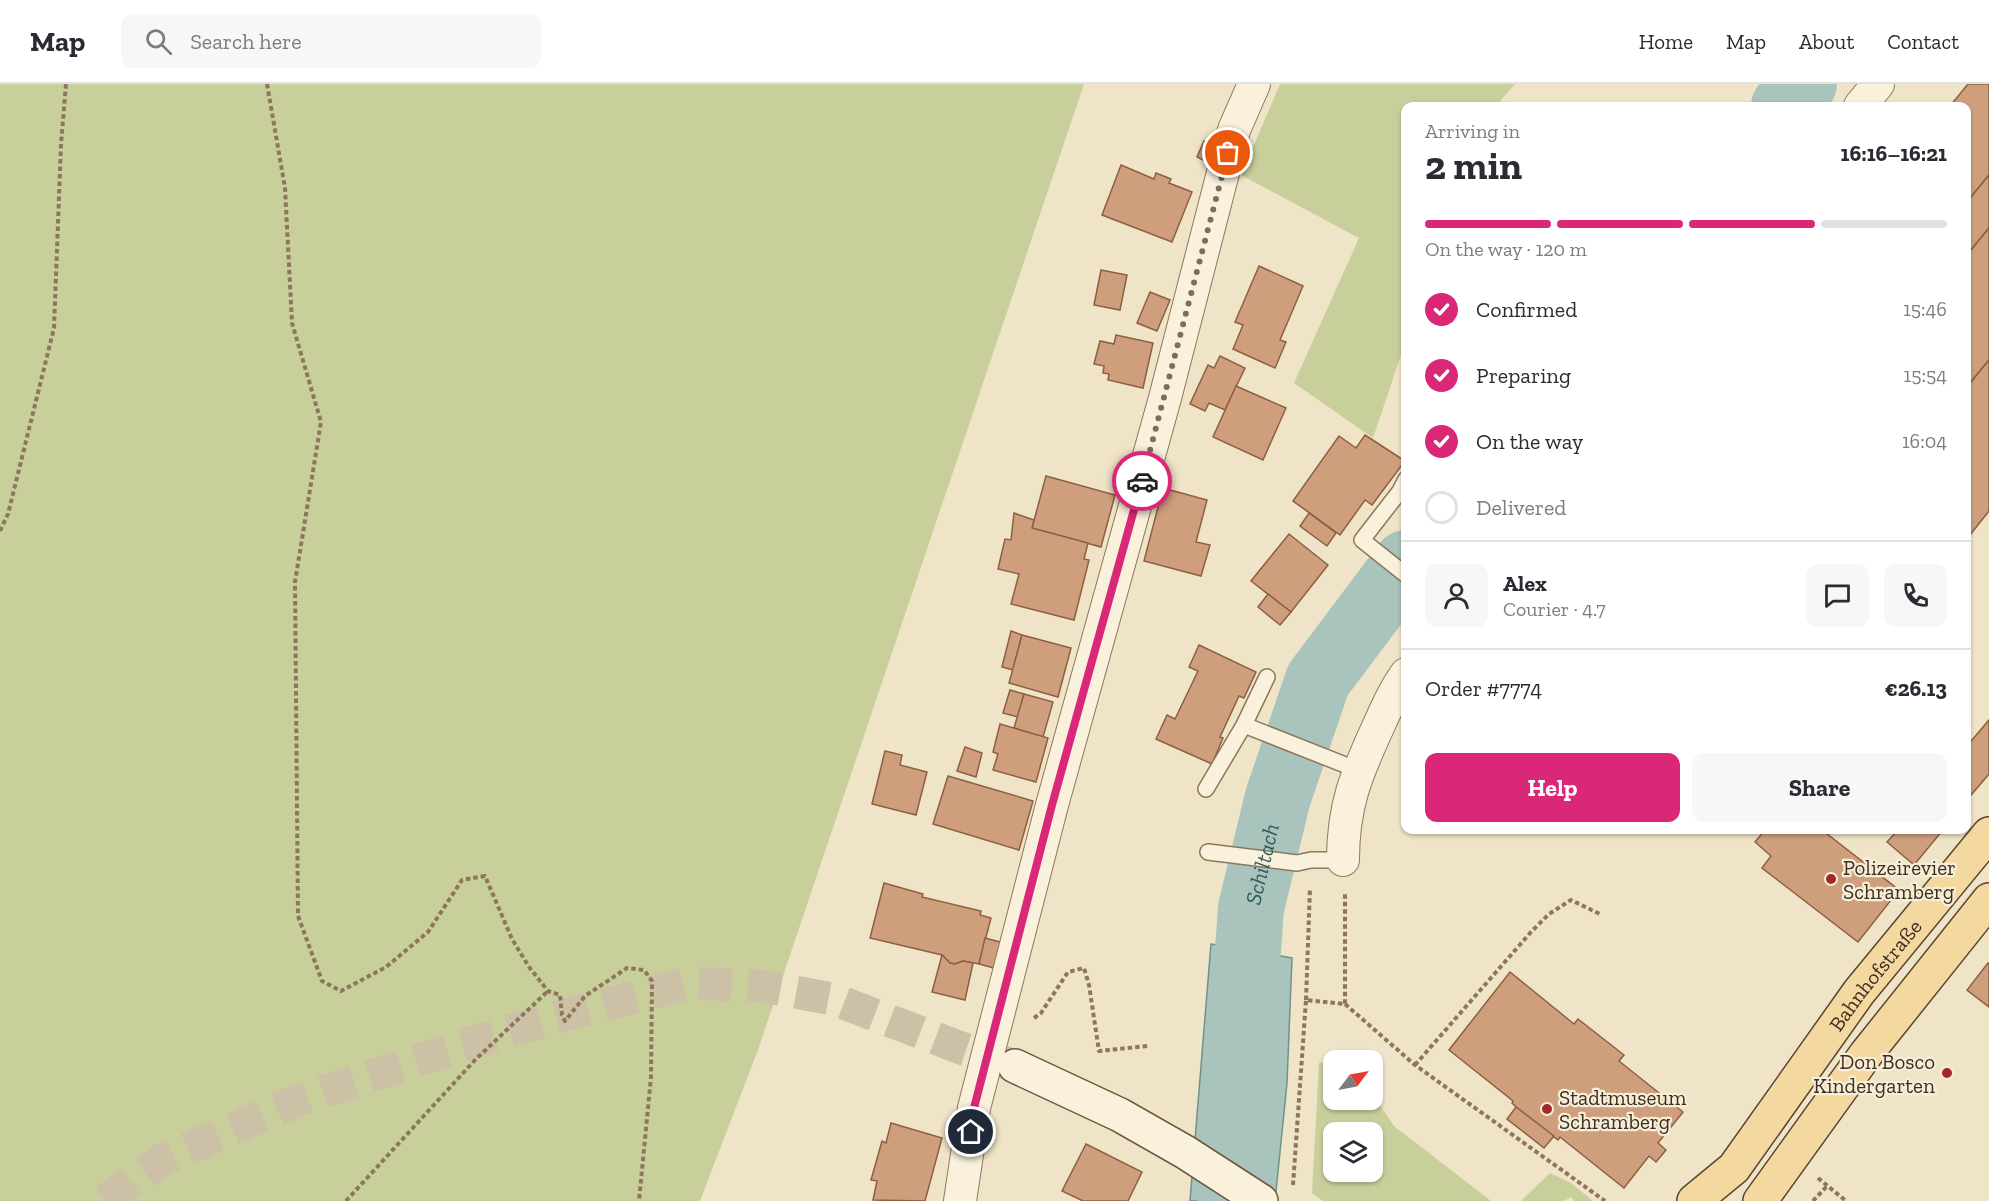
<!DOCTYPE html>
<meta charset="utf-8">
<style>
body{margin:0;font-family:"Zilla Slab",serif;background:#f7f7f7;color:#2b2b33;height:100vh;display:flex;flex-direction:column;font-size:22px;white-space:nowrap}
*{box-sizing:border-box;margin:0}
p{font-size:20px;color:#7c7c81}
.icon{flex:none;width:33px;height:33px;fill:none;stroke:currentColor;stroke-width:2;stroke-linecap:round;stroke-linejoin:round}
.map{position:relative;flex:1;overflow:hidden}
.details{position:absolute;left:1401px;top:18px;width:570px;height:732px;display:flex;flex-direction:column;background:#fff;border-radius:12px;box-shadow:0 2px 4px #0004}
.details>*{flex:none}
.needle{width:39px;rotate:58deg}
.tools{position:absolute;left:1323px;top:966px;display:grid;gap:12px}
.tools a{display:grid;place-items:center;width:60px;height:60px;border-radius:12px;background:#fff;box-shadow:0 2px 4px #0004;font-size:30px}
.pin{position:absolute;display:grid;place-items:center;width:51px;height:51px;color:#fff;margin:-26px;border:3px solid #fff;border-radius:50%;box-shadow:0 2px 6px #0007}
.courier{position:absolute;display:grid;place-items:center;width:60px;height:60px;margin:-30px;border:4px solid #db2777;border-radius:50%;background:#fff;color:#222;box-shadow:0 2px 8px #0007}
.headline em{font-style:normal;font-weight:700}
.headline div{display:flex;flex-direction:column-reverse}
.headline{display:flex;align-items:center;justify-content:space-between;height:102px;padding:0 24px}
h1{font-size:39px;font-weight:700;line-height:45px}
.bar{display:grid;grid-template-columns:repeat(4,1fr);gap:9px 6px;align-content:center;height:72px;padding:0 24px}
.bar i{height:8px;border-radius:4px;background:#e1e1e2}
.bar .active{background:#db2777}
.bar p{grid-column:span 4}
.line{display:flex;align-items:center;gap:15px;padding:0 24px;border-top:2px solid #e1e1e2}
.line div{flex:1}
.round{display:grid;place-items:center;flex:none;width:63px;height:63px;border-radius:12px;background:#f7f7f7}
ol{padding:0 24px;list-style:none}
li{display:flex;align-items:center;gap:18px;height:66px}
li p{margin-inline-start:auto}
li .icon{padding:6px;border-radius:50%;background:#db2777;color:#fff;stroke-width:4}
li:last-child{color:#7c7c81}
li i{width:33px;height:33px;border:3px solid #e1e1e2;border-radius:50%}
.button{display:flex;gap:12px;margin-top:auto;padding:12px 24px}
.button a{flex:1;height:69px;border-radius:12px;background:#db2777;color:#fff;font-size:24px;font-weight:700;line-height:69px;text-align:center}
.button a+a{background:#f7f7f7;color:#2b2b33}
header{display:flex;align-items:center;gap:36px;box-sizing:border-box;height:84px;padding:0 30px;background:#fff;border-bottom:2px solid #e1e1e2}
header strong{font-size:28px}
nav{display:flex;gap:33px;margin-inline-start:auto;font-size:21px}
.search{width:420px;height:54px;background:#f7f7f7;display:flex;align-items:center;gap:15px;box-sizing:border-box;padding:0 21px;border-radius:12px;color:#7c7c81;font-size:22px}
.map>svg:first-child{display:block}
.green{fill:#c9cf9b;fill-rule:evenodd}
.water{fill:#a9c4bc;stroke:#6f938a;stroke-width:1.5}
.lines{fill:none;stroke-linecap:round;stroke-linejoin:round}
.river{stroke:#a9c4bc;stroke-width:66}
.building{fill:#cf9f7d;stroke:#8d5f41;stroke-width:1.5}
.secondary-tunnel{stroke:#ccc0a6;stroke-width:33;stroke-dasharray:33 16;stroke-linecap:butt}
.lane-casing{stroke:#8d765c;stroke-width:18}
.street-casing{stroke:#8d765c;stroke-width:34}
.secondary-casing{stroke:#6f573f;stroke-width:36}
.primary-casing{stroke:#5b4430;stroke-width:36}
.path{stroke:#8d765c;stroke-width:4;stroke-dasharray:4.5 3;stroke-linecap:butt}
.lane{stroke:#faf1dc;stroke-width:15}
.street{stroke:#faf1dc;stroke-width:32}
.secondary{stroke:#faf1dc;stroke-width:33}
.primary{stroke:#f3d9a0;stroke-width:33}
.done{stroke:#7c6e5b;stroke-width:6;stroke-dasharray:0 10.8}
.route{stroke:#db2777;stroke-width:8}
.poi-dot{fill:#9e2a2b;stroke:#f7eed8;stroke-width:2}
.labels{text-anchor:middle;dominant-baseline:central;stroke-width:4.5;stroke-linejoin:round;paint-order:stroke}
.poi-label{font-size:21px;fill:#3d2e20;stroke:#f7eed8;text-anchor:start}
.street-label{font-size:21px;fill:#3d2e20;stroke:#f7eed8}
.water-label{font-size:22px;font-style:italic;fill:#2f5d5a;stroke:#f7eed8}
</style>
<header>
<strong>Map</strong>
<div class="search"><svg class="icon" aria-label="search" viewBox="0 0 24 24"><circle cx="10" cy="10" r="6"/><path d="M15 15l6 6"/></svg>Search here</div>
<nav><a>Home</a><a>Map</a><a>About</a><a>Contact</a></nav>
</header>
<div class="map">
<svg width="1989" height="1117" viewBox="0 0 1989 1117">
<rect width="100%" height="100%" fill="#f0e4c8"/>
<!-- green -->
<g class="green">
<path d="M0,0h1084l-325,963 -59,154h-700z"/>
<path d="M1280,0h235l-19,22h-90l-1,237 -32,95 -79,-55 65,-145 -118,-63z"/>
<path d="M1340,974l3,2h-9v40h38l1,-5 21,31 97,75h-168l-11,-8 7,-130zM1334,1048h38v40h-38z"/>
<path d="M1550,1089l21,10 22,18h-19l-3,-4 -7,4h-43z"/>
</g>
<!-- water -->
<path class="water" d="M1211,860l81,14 -5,125 -12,118h-85z"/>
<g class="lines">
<!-- river -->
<g class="river">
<path d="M1784,22l20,-22"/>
<path id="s1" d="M1230,1117l21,-293 27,-111 40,-117 88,-117"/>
</g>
</g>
<!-- building -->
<g class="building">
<path d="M1968,0h21v91l-23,28v-97h-16z"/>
<path d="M1204,57l10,5 -7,16 -10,-5z"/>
<path d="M1121,81l33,14 2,-6 15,6 -2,4 23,9 -20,50 -70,-27z"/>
<path d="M1989,91v53l-23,28v-53z"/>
<path d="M1989,144v132l-20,24 -3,-2v-126z"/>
<path d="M1259,182l44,20 -23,54 6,2 -11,26 -42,-19 10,-24 -8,-3z"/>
<path d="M1101,186l26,5 -7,35 -26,-5z"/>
<path d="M1150,208l20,8 -13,31 -20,-8z"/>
<path d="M1116,251l37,8 -10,45 -35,-8 1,-6 -6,-1 1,-7 -10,-2 6,-23 14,3z"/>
<path d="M1220,272l25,12 -20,42 -16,-7 -4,8 -15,-7 18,-39 6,3z"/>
<path d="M1989,276v151l-23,29v-152z"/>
<path d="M1236,302l50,22 -23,52 -50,-23z"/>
<path d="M1365,351l40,26 -33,44 -7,-5 -25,35 -47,-34 46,-65 17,12z"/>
<path d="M1046,392l69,19 -14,52 -69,-19z"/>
<path d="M1163,404l44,12 -11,42 14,3 -9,31 -57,-15z"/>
<path d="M1014,429l20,7 -2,8 56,15 -4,16 5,1 -15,60 -63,-16 8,-30 -21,-5 7,-30 6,1z"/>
<path d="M1309,429l27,20 -9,13 -27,-20z"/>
<path d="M1289,450l39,31 -37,47 -40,-31z"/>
<path d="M1268,510l23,18 -11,13 -22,-18z"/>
<path d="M1011,547l11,4 -9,35 -11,-3z"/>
<path d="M1022,551l49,13 -13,49 -49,-14z"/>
<path d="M1199,561l57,27 -12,26 -5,-2 -19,41 3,1 -11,26 -56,-25 11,-24 8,4 23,-48 -9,-4z"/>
<path d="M1010,606l14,4 -6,23 -15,-4z"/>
<path d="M1024,610l29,8 -10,35 -29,-9z"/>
<path d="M1989,636v54l-23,27v-54z"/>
<path d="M1000,640l48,14 -12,44 -43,-12 5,-16 -5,-2z"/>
<path d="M965,663l17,6 -6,24 -19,-6z"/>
<path d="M885,667l17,4 -2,10 27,7 -11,43 -44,-11z"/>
<path d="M948,692l85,25 -14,49 -86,-26z"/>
<path d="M1765,746h57l77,60 -41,52 -96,-74 9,-12 -16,-14z"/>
<path d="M1898,746h45l-29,35 -27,-23z"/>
<path d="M884,799l39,11 -1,3 59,14 -1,4 11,3 -12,46 -16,-3 -8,3 -5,-1 -8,-8 -72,-17z"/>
<path d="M985,854l23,6 -7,26 -22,-6z"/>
<path d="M942,871l8,8 5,1 8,-3 10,2 -8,37 -33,-8z"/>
<path d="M1988,879h1v44l-22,-17z"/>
<path d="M1510,888l64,52 4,-5 46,36 -5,6 64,51 -25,31 8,7 -10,12 -7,-6 -25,32 -64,-51 -2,3 -42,-33 -4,-4 1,-2 -64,-51z"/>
<path d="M1516,1023l38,29 -10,12 -37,-29z"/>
<path d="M891,1039l51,15 -17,63 -52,-1 4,-19 -6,-1 11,-39 4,2z"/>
<path d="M1086,1060l56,28 -14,29h-45l-21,-10z"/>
</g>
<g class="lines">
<!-- secondary-tunnel -->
<path class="secondary-tunnel" d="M105,1117l57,-41 134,-59 170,-57 84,-25 138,-36 74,3 71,13 128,49 54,18"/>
<!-- lane casing -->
<g class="lane-casing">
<g id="lane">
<path d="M1406,395l-6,12 -38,49 44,35"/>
<path d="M1244,641l114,45"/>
<path d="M1206,705l38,-64 23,-48"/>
<path d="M1208,768l89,11 14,-3h32"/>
</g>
</g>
<!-- street casing -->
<g class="street-casing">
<g id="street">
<path d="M1860,22l18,-22"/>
<path d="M1343,776c0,-54 13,-85 35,-133 8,-18 16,-36 28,-53"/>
<path d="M960,1117l14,-93 78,-303 113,-407 69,-268 20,-46"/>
</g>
</g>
<!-- secondary casing -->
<g class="secondary-casing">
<path id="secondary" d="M1015,982l105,49 65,37 76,49"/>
</g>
<!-- primary casing -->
<g class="primary-casing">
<g id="primary">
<path id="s2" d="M1694,1117l40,-33 125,-176 130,-158"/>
<path d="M1760,1117l106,-147 123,-154"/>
</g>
</g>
<!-- path -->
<g class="path">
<path d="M267,0l18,104 7,135 29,99 -26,160 3,334 24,65 19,10 45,-24 42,-35 34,-52 23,-4 27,63 17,28 19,24 12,4 2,20 3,6 20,-25 42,-28 17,2 8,11 -1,96 -12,124"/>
<path d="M0,447l8,-17 46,-186 7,-184 5,-60"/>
<path d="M1306,916l4,-112"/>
<path d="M1345,920l70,61 190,136"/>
<path d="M1034,934l7,-5 27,-41 16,-4 5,17 10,66 49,-5"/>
<path d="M1415,981l116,-133 18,-18 22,-14 31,15"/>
<path d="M1818,1094l28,23"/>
<path d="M1293,1101l13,-185 39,4v-110"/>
<path d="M346,1117l129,-141 73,-69"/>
<path d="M1813,1117l14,-15"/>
</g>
<!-- lane -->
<use href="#lane" class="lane"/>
<!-- street -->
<use href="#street" class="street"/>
<!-- secondary -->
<use href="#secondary" class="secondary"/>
<!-- primary -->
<use href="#primary" class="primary"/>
</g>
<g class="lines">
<!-- done -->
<path class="done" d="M1142,397l86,-328"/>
<!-- route -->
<path class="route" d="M971,1048l3,-24 78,-303 90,-324"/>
</g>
<!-- markers -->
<g class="poi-dot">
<circle cx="1831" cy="795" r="6"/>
<circle cx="1947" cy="989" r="6"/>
<circle cx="1547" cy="1025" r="6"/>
</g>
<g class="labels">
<!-- poi labels -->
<g class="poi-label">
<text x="1843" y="783">Polizeirevier<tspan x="1843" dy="24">Schramberg</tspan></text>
<text x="1935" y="977" text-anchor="end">Don Bosco<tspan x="1935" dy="24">Kindergarten</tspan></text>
<text x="1559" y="1013">Stadtmuseum<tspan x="1559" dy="24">Schramberg</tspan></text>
</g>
<!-- street labels -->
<g class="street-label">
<text stroke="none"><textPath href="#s2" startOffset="291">Bahnhofstraße</textPath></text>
</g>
<!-- water labels -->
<g class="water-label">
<text stroke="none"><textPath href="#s1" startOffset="339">Schiltach</textPath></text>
</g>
</g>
</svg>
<div class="tools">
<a><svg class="needle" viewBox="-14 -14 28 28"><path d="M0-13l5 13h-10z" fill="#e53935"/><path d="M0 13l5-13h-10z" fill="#7c7c81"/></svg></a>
<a><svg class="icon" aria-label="layers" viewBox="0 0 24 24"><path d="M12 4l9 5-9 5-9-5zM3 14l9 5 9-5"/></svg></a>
</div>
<div class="pin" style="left:1228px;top:69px;background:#ea580c"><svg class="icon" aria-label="bag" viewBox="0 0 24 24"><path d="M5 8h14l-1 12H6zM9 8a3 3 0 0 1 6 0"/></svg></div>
<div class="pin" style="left:971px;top:1048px;background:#1f2937"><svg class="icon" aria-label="home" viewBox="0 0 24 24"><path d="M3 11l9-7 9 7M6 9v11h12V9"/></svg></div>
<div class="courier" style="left:1142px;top:397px"><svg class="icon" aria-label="car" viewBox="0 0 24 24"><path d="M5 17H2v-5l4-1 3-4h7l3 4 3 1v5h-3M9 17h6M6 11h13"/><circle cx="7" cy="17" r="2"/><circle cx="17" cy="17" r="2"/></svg></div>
<section class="details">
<div class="headline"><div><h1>2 min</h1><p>Arriving in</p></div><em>16:16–16:21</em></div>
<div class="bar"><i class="active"></i><i class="active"></i><i class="active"></i><i></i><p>On the way · 120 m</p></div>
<ol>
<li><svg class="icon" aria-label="check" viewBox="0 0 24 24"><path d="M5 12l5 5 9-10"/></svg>Confirmed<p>15:46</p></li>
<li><svg class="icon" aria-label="check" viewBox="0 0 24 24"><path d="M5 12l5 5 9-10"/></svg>Preparing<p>15:54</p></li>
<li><svg class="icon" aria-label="check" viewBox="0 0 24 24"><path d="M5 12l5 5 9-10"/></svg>On the way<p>16:04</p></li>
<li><i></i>Delivered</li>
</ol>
<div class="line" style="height:108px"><a class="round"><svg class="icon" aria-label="person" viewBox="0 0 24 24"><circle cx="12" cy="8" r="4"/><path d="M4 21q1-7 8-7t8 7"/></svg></a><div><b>Alex</b><p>Courier · 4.7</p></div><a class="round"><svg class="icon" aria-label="chat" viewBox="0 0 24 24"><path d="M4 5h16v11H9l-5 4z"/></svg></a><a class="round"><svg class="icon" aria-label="phone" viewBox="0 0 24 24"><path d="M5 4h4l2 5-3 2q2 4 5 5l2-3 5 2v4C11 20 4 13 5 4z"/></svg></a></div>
<div class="line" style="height:78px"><div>Order #7774</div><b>€26.13</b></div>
<div class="button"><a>Help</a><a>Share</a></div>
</section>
</div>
